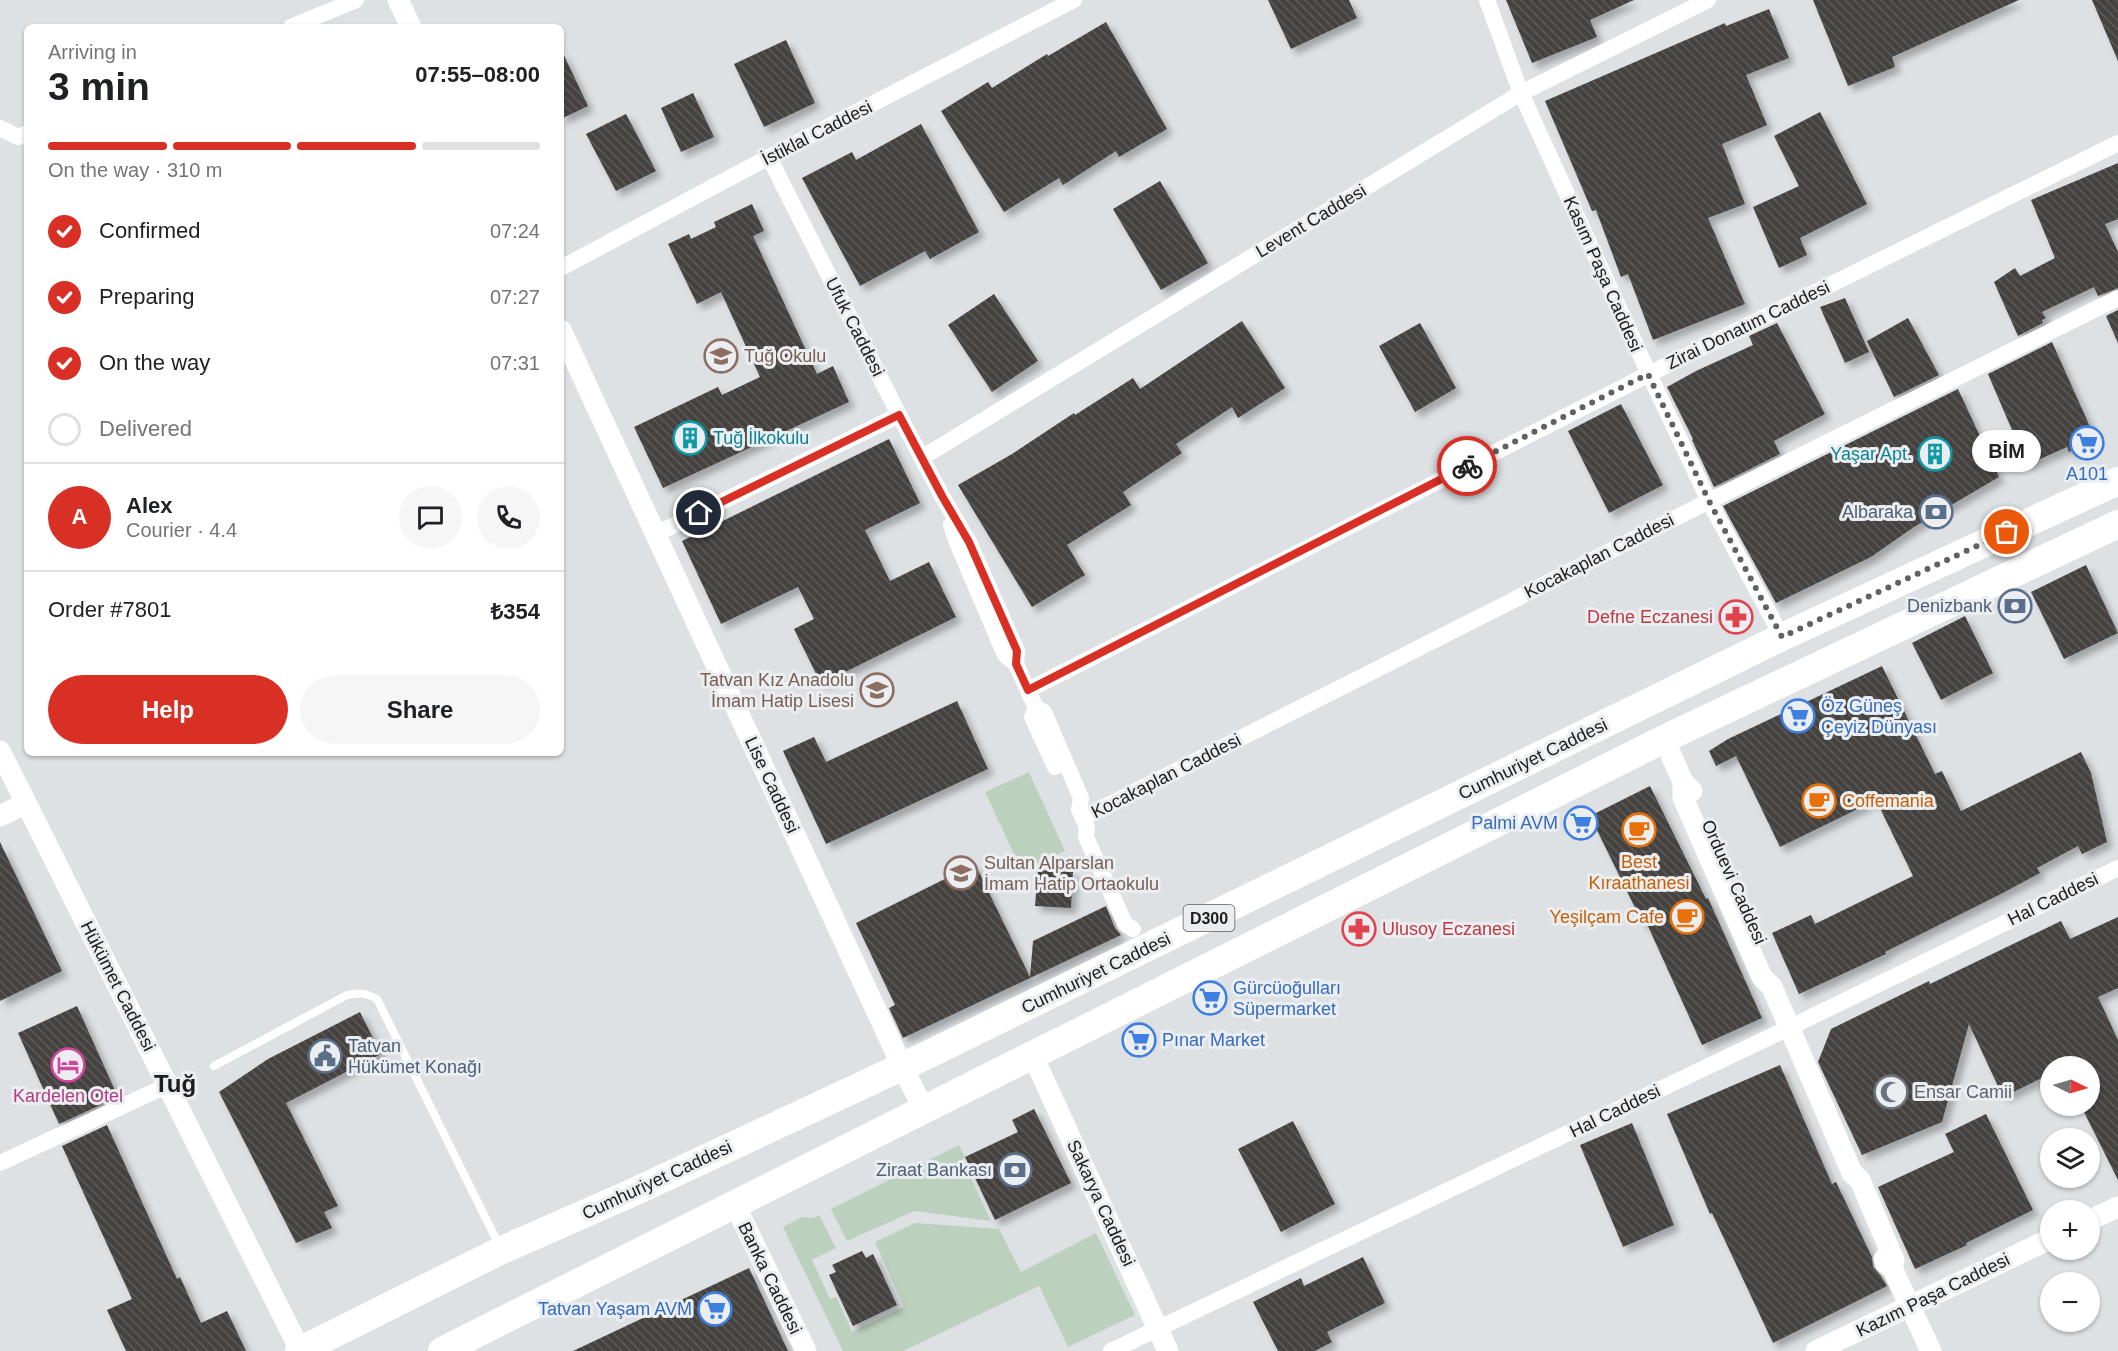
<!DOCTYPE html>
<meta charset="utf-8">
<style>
body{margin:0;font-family:Helvetica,sans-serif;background:#f6f6f6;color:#202124;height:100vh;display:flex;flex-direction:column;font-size:22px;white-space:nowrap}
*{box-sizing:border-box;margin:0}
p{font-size:20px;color:#757577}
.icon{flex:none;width:33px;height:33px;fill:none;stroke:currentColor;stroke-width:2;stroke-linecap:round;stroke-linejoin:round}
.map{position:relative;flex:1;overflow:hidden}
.panel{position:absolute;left:24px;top:24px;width:540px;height:732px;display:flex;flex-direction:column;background:#fff;border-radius:9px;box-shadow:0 2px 4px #0004}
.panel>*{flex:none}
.needle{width:39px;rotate:95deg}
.tools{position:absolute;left:2040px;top:1056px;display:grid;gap:12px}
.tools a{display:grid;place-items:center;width:60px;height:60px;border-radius:50%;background:#fff;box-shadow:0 2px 4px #0004;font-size:30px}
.pin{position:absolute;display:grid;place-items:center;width:51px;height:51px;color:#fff;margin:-26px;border:3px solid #fff;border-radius:50%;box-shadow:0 2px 6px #0007}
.courier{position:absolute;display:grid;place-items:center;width:60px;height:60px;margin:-30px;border:4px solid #d93025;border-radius:50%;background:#fff;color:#222;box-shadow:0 2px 8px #0007}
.bubble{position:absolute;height:42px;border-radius:21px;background:#fff;box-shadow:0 2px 4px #0004;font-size:20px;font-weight:700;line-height:42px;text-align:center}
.overview em{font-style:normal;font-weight:700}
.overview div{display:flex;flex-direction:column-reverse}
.overview{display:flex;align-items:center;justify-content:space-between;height:102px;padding:0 24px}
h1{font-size:39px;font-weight:700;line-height:45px}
.bar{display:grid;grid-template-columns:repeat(4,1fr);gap:9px 6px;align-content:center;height:72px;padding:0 24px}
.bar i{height:8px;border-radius:4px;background:#e0e0e0}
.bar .active{background:#d93025}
.bar p{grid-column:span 4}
.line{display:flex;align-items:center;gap:15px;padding:0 24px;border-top:2px solid #e0e0e0}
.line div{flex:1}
.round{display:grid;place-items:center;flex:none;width:63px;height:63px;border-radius:32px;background:#f6f6f6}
ol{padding:0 24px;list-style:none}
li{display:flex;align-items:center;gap:18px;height:66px}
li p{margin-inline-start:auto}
li .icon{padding:6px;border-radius:50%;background:#d93025;color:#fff;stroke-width:4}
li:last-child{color:#757577}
li i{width:33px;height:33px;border:3px solid #e0e0e0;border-radius:50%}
.action{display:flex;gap:12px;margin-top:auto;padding:12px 24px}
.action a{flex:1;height:69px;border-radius:36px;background:#d93025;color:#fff;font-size:24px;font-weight:700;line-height:69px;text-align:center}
.action a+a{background:#f6f6f6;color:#202124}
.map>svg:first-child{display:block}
.green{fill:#bcd1bd}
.building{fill:url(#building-back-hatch);filter:url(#shadow)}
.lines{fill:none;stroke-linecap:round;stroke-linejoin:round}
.service{stroke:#fff;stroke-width:8}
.minor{stroke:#fff;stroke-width:16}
.tertiary{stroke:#fff;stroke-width:21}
.trunk{stroke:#fff;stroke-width:28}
.done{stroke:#5f6163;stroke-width:6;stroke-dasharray:0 10.8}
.route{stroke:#d93025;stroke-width:8}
.labels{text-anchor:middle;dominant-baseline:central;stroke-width:6;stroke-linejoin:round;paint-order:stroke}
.shield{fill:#ebeef1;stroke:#595b5d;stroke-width:1.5}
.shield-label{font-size:16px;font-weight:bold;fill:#1b1c1d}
.street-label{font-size:18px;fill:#1b1c1d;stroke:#ebeef1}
.education-label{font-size:18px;fill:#785e54;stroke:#ebeef1;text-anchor:start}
.culture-label{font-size:18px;fill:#0d838f;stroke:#ebeef1;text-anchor:start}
.shop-label{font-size:18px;fill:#366cbe;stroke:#ebeef1;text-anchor:start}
.service-label{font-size:18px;fill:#4e5e75;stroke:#ebeef1;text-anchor:end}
.health-label{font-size:18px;fill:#be3a42;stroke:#ebeef1;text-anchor:end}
.food-label{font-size:18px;fill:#c56008;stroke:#ebeef1;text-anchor:start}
.worship-label{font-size:18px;fill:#5b616d;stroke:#ebeef1;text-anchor:start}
.hotel-label{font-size:18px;fill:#b23c85;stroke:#ebeef1}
.district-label{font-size:24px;font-weight:bold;fill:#1b1c1d;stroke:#ebeef1}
</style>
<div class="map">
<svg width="2118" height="1351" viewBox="0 0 2118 1351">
<defs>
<pattern id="building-back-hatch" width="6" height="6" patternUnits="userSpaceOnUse" patternTransform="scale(1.5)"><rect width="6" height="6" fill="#44423f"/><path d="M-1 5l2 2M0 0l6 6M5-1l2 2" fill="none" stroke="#5c5a58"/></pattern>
<filter id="shadow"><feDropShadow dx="5.5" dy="5.5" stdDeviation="3" flood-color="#0004"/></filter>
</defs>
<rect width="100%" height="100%" fill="#dde1e4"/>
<!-- green -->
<g class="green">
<path d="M1029,772l36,79 -43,20 -37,-79z"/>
<path d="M959,1145l6,12 -3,2 29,62 -77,-10 -67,30 -16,-32z"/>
<path d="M819,1215l17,33 -24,12 18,39 6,-2 16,35 52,-25 -29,-65 40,-19 84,6 22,43 75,-39 39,82 -67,32 -29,-61 -136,65h-60l-60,-124 19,-10 11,1z"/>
</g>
<!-- building -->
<g class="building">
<path d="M1268,0h81l8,18 -66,31z"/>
<path d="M1506,0h128l-44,20 7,17 -65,26z"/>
<path d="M1813,0h206l-127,57 3,10 -47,19z"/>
<path d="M2092,0h26v61z"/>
<path d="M1769,9l20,49 -43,17 21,50 -45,19 23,60 -37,14 37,86 -92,36 -25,-66 -7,3 -25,-67 -4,1 -47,-110 180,-78 1,3z"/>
<path d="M1106,22l61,107 -48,28 -3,-6 -53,34 -4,-7 -55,34 -63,-101 47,-29 4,6 55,-34 1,2z"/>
<path d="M786,40l29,63 -51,24 -30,-63z"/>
<path d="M561,49l27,57 -27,13z"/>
<path d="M693,93l21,44 -33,15 -20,-44z"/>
<path d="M1820,112l47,92 -67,34 7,17 -28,13 -26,-61 46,-21 -25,-50z"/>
<path d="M626,114l30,57 -40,20 -30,-57z"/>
<path d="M921,124l58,108 -49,27 -5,-8 -65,35 -58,-108 50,-26 4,8z"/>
<path d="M2118,163v56l-13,5 13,28v36l-20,8 -4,-9 -52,25 4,6 -4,2 1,3 -25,13 -24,-54 21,-14 5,8 35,-18 -24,-58z"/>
<path d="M1160,181l48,82 -47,27 -48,-81z"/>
<path d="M752,204l12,27 -11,5 64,138 16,-8 16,36 -186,86 -29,-61 84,-40 4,8 38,-18 -39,-85 -24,12 -29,-60 21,-10 2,5 25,-12 -2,-5z"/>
<path d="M994,294l44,67 -46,31 -44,-67z"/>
<path d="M1845,298l24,54 -24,11 -25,-56z"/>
<path d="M2118,310v33l-12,-27z"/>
<path d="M1908,318l31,57 -45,22 -27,-56z"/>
<path d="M1242,321l43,67 -47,30 -6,-11 -56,37 6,9 -59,39 8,13 -64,40 18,30 -53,32 -74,-122 54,-31 62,-41 1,2 58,-37 7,11z"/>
<path d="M1420,323l36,65 -41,24 -36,-66z"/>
<path d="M1777,323l48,91 -51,27 6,13 -66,33 -22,-47 1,-1 -26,-52 29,-16 57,-26 -4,-9z"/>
<path d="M2052,342l44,98 -27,12 -2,-5 -40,18 -39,-91z"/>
<path d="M1958,389l41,88 -85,50 -43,30 -95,46 -53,-97z"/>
<path d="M1621,404l42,81 -54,28 -41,-82z"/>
<path d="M889,439l31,64 -55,27 25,51 39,-19 27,55 -135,67 -27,-55 20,-10 -16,-32 -77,37 -39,-83z"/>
<path d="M2086,565l32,68 -54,26 -33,-67z"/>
<path d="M1965,616l28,57 -52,27 -29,-57z"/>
<path d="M1882,666l53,108 7,-3 19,40 120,-59 10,21 16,69 -25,12 -4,-8 -41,22 3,5 -39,21 -116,58 1,2 -87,40 -27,-61 39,-18 4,9 98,-48 -37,-76 -96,47 -44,-91 -20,10 -7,-15 19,-12z"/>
<path d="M957,701l31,68 -162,75 -43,-93 31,-14 12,25z"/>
<path d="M1650,786l56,113 2,-1 54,120 -60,27 -55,-121 -3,2 -54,-110z"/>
<path d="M0,842l62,129 -62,30z"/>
<path d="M975,864l55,113 3,-36 73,-35 9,22 6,7 -218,103 -14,-30 6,-3 -39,-82z"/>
<path d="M1038,870l35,2 -2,36 -36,-2z"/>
<path d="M2118,917v71l-20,9 20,43v140l-37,-74h9v-40h-40v8l-47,23 -34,-73 -27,98 -80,33 -44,-93 13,-33 98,-48 1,3 131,-63 9,18z"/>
<path d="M77,1006l41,91 -59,27 -41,-91z"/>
<path d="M360,1012l21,42 -95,49 52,103 -14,6 8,16 -36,15 -77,-151 49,-33z"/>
<path d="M1780,1065l52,119 4,-2 36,75 1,10 8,9 6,10 -114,57 -61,-130 -2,1 -43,-100z"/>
<path d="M1034,1109l37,74 -76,37 -30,-63 53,-25 -6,-12z"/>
<path d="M1986,1114l47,96 -67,33 1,2 -52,24 -37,-82 76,-35 -9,-18z"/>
<path d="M1293,1121l42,83 -54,28 -43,-83z"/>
<path d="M1632,1123l42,102 -51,22 -43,-102z"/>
<path d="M107,1125l70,154 3,-2 21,46 26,-12 19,40h-120l-19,-41 25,-11 -70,-153z"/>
<path d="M862,1251l4,7 7,-4 24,51 -44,21 -24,-51 7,-3 -4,-7z"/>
<path d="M1363,1257l22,46 -58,29 5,10 -17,9h-37l-25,-49 48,-24 3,8z"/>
<path d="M749,1268l39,83h-215z"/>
</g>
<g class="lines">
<!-- service -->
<path class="service" d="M214,1066l133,-71c12,-3 19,-2 30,4l123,248"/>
<!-- minor -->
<g class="minor">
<path d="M1487,0l34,93 128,281 60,127 73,136"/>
<path d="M291,27l65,-27"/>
<path d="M0,128l18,9 9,-4"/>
<path d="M769,157l130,258 43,81 27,46 48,109 -1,13"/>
<path d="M561,268l208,-111 305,-157"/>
<path d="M923,457l598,-364 187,-93"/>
<path d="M951,525l7,20 47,110 11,9 20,44 8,4 37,86 -2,12"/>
<path d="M656,534l243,-119"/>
<path d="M1028,690l621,-316 469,-231"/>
<path d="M1036,708l-4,9 23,50"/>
<path d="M1079,809l8,19 -1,9 39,87 8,5"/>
<path d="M1083,818l626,-317 409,-203"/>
<path d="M0,1163l168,-78"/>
<path d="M1111,1351l665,-317 342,-166"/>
</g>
<!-- tertiary -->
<g class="tertiary">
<path d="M398,0l13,27"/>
<path d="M561,330l341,736 22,44"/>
<path d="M1664,739l19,43 9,9"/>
<path d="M0,751l300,599"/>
<path d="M1683,782v16l79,179 10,10 80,186 8,7 34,80 -2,8"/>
<path d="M0,816l26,-13"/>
<path d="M1033,1056l135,295"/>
<path d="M735,1205l71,146"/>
<path d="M2090,1220l28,-13"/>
<path d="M1884,1259l1,4 7,5 39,83"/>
<path d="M1816,1351l234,-112"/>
</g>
<!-- trunk -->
<g class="trunk">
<path d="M299,1351l203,-101 134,-59 289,-135 857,-419 336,-156"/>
<path d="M442,1351l1222,-612 454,-215"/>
</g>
</g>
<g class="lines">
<!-- done -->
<path class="done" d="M1467,466l181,-92 61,127 73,136 225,-105"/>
<!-- route -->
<path class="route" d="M699,513l200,-98 43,81 27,46 48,109 -1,13 12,26 439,-224"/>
</g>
<!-- icons -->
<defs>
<g id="school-ring" transform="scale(1.725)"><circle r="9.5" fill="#ebeef1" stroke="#8d6e63" stroke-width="1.5"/><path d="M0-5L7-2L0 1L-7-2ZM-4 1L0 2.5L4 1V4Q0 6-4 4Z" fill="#8d6e63"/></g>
<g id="building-ring" transform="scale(1.725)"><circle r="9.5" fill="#ebeef1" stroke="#0f9aa8" stroke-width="1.5"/><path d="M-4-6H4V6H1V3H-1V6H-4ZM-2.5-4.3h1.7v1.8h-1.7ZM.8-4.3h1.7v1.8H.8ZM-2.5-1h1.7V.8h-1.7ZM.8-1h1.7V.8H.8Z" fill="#0f9aa8"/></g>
<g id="supermarket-ring" transform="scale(1.725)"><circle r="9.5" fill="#ebeef1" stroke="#3f7fe0" stroke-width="1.5"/><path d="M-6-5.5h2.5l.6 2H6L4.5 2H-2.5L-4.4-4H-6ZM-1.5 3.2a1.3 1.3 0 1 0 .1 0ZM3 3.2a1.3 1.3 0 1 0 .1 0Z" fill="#3f7fe0"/></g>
<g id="bank-ring" transform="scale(1.725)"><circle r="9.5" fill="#ebeef1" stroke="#5c6f8a" stroke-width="1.5"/><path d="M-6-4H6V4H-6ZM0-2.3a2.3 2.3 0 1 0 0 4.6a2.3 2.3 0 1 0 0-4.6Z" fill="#5c6f8a"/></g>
<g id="pharmacy-ring" transform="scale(1.725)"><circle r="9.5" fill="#ebeef1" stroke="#e0444e" stroke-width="1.5"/><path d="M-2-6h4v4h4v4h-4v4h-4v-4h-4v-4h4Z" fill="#e0444e"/></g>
<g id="cafe-ring" transform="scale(1.725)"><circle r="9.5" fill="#ebeef1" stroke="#e8710a" stroke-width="1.5"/><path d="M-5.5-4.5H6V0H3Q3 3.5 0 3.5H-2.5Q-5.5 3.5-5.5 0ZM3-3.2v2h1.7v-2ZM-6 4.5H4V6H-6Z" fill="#e8710a"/></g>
<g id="civic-ring" transform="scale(1.725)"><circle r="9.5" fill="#ebeef1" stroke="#5c6f8a" stroke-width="1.5"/><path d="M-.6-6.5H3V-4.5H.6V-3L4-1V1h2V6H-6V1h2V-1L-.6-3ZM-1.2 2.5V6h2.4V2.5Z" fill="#5c6f8a"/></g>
<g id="hotel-ring" transform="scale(1.725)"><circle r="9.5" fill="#ebeef1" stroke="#d1479c" stroke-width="1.5"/><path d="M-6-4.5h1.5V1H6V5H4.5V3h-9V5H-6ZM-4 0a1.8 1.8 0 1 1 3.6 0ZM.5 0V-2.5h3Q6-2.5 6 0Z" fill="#d1479c"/></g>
<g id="mosque-ring" transform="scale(1.725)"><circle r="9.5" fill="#ebeef1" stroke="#6b7280" stroke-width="1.5"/><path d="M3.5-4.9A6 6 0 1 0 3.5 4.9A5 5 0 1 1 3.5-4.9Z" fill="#6b7280"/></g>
</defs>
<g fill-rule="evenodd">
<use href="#school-ring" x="721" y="356"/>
<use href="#building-ring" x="690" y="438"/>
<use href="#supermarket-ring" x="2087" y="443"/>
<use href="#building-ring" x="1935" y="454"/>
<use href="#bank-ring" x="1936" y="512"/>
<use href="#bank-ring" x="2015" y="606"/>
<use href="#pharmacy-ring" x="1736" y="617"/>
<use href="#school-ring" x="877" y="690"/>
<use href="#supermarket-ring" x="1798" y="716"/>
<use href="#cafe-ring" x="1819" y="801"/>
<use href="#supermarket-ring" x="1581" y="823"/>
<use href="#cafe-ring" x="1639" y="830"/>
<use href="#school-ring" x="961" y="873"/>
<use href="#cafe-ring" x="1687" y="917"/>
<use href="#pharmacy-ring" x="1359" y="929"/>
<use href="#supermarket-ring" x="1210" y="998"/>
<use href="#supermarket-ring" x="1139" y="1040"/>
<use href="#civic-ring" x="325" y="1056"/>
<use href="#hotel-ring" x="68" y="1065"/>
<use href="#mosque-ring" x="1891" y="1092"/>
<use href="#bank-ring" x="1015" y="1170"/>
<use href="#supermarket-ring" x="715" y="1309"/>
</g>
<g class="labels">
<!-- shield labels -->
<rect class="shield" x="1183.5" y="905" width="51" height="26" rx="4.5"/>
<g class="shield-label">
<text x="1209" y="918">D300</text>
</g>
<!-- street labels -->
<g class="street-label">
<text transform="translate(817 133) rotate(-27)">İstiklal Caddesi</text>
<text transform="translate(1311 221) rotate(-31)">Levent Caddesi</text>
<text transform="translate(1603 274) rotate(66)">Kasım Paşa Caddesi</text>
<text transform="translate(1748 325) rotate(-26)">Zirai Donatım Caddesi</text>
<text transform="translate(855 327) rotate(63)">Ufuk Caddesi</text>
<text transform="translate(1599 556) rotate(-27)">Kocakaplan Caddesi</text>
<text transform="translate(1533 759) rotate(-26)">Cumhuriyet Caddesi</text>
<text transform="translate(1166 776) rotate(-27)">Kocakaplan Caddesi</text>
<text transform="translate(772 785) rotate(65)">Lise Caddesi</text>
<text transform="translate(1734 882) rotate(66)">Orduevi Caddesi</text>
<text transform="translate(2053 899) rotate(-26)">Hal Caddesi</text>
<text transform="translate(1096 973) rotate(-26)">Cumhuriyet Caddesi</text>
<text transform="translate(118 986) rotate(63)">Hükümet Caddesi</text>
<text transform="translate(1615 1111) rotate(-26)">Hal Caddesi</text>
<text transform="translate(657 1180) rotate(-25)">Cumhuriyet Caddesi</text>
<text transform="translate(1101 1203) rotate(65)">Sakarya Caddesi</text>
<text transform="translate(770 1278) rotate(64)">Banka Caddesi</text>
<text transform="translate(1933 1295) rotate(-26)">Kazım Paşa Caddesi</text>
</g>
<!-- education labels -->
<g class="education-label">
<text x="744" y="356">Tuğ Okulu</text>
<text x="854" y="680" text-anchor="end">Tatvan Kız Anadolu<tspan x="854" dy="21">İmam Hatip Lisesi</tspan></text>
<text x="984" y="863">Sultan Alparslan<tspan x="984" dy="21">İmam Hatip Ortaokulu</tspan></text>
</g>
<!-- culture labels -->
<g class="culture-label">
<text x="713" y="438">Tuğ İlkokulu</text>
<text x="1912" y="454" text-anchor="end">Yaşar Apt.</text>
</g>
<!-- shop labels -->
<g class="shop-label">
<text x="2087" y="474" text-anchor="middle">A101</text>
<text x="1821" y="706">Öz Güneş<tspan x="1821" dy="21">Çeyiz Dünyası</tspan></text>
<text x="1558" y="823" text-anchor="end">Palmi AVM</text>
<text x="1233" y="988">Gürcüoğulları<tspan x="1233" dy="21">Süpermarket</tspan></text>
<text x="1162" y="1040">Pınar Market</text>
<text x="692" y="1309" text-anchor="end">Tatvan Yaşam AVM</text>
</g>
<!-- service labels -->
<g class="service-label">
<text x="1913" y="512">Albaraka</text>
<text x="1992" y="606">Denizbank</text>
<text x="348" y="1046" text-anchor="start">Tatvan<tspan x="348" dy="21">Hükümet Konağı</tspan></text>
<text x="992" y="1170">Ziraat Bankası</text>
</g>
<!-- health labels -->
<g class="health-label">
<text x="1713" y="617">Defne Eczanesi</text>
<text x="1382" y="929" text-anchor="start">Ulusoy Eczanesi</text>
</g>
<!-- food labels -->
<g class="food-label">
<text x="1842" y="801">Coffemania</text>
<text x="1639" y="862" text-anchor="middle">Best<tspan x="1639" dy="21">Kıraathanesi</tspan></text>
<text x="1664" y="917" text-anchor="end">Yeşilçam Cafe</text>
</g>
<!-- worship labels -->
<g class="worship-label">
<text x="1914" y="1092">Ensar Camii</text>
</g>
<!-- hotel labels -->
<g class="hotel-label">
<text x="68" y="1096">Kardelen Otel</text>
</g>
<!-- district labels -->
<g class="district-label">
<text x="175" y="1083">Tuğ</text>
</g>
</g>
</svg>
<div class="tools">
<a><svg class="needle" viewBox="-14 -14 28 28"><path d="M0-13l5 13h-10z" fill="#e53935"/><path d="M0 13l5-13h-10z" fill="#757577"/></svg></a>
<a><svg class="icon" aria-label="layers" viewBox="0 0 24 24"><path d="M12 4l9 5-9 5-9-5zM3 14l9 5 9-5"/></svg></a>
<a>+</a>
<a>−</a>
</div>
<div class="pin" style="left:2007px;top:532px;background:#ea580c"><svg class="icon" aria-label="bag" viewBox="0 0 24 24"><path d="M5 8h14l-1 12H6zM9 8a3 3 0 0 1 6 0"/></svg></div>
<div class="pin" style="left:699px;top:513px;background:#1f2937"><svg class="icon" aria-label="home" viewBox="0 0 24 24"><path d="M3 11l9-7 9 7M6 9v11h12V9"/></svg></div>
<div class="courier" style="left:1467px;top:466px"><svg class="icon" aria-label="bike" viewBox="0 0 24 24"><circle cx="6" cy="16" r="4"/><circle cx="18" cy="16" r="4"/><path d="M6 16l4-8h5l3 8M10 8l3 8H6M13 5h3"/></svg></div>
<div class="bubble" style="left:1972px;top:430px;width:69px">BİM</div>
<section class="panel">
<div class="overview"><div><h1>3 min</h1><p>Arriving in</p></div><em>07:55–08:00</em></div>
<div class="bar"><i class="active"></i><i class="active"></i><i class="active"></i><i></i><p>On the way · 310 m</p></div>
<ol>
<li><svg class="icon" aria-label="check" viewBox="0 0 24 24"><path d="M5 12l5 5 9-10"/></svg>Confirmed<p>07:24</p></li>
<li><svg class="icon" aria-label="check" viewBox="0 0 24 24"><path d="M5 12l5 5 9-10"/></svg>Preparing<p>07:27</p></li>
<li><svg class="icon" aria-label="check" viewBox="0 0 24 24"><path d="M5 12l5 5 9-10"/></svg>On the way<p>07:31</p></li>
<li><i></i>Delivered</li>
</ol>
<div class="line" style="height:108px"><b class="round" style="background:#d93025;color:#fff">A</b><div><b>Alex</b><p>Courier · 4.4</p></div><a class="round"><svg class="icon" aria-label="chat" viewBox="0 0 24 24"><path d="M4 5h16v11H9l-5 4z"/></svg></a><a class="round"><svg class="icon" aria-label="phone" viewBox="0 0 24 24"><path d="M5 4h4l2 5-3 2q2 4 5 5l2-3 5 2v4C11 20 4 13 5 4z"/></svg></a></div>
<div class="line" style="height:78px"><div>Order #7801</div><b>₺354</b></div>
<div class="action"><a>Help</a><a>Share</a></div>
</section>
</div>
